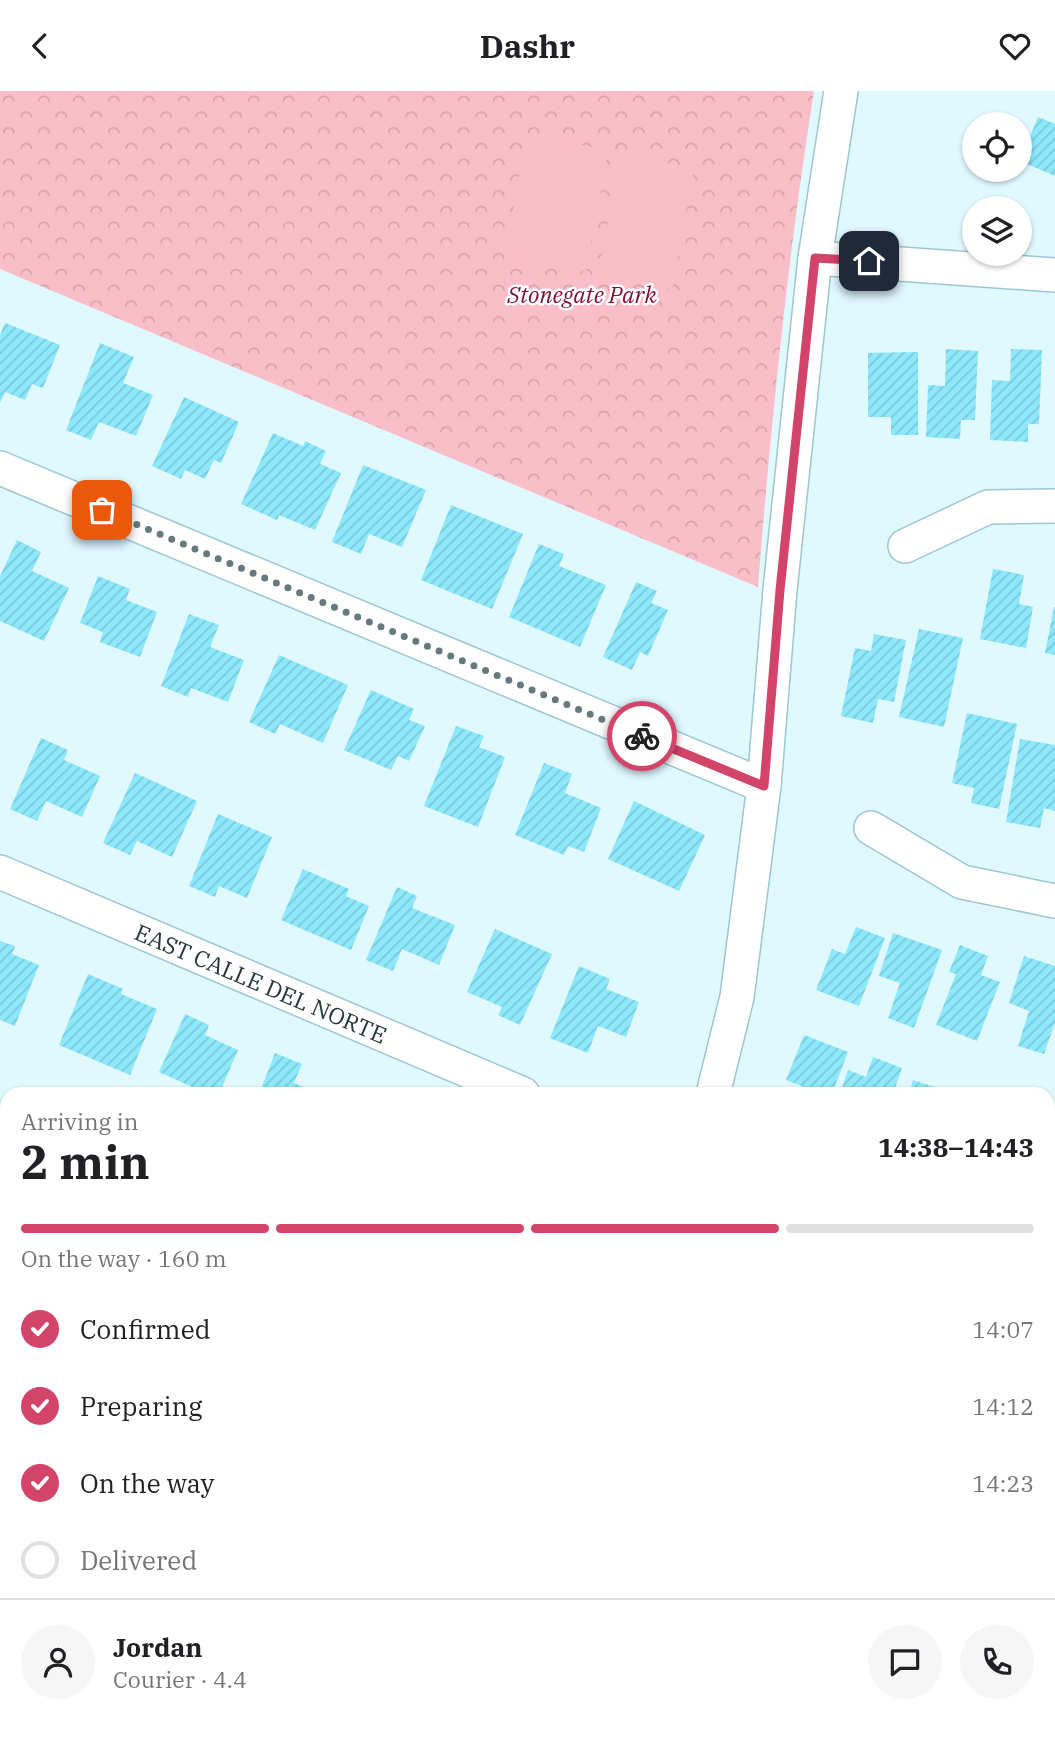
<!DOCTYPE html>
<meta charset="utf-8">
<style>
body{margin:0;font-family:"IBM Plex Serif",serif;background:#f6f6f6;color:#202124;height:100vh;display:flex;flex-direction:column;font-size:26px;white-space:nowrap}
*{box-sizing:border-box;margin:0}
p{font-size:23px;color:#757577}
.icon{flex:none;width:38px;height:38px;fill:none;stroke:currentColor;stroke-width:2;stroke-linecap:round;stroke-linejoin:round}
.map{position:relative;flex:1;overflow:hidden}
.sheet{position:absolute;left:0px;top:996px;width:1055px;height:653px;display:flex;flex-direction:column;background:#fff;border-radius:21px 21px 0 0;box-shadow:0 2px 5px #0004}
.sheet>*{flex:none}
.controls{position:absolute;left:962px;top:21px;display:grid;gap:14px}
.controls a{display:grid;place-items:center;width:70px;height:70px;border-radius:50%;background:#fff;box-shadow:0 2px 5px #0004;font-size:35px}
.pin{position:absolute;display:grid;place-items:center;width:60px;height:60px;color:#fff;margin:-30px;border-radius:14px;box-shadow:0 4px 10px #0006}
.courier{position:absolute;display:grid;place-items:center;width:70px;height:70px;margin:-35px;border:5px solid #d3446b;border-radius:50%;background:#fff;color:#222;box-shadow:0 2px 9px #0007}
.summary em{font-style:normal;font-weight:700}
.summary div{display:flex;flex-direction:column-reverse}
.summary{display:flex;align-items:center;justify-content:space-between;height:119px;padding:0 21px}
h1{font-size:46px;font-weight:700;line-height:52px}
.bar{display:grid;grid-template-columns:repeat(4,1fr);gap:10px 7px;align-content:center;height:84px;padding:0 21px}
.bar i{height:9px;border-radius:5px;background:#e0e0e0}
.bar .selected{background:#d3446b}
.bar p{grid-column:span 4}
.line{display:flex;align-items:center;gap:18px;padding:0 21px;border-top:2px solid #e0e0e0}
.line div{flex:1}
.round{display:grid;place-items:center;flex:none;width:74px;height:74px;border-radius:37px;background:#f6f6f6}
ol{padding:0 21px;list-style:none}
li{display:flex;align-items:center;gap:21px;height:77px}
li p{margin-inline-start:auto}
li .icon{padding:7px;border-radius:50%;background:#d3446b;color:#fff;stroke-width:4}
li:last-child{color:#757577}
li i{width:38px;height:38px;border:4px solid #e0e0e0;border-radius:50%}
header{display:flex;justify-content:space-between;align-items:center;height:91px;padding:0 21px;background:#fff;font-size:32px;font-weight:700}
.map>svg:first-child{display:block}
.park{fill:url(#park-crowns)}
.garden{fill:#fabec8}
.building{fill:url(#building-hatch)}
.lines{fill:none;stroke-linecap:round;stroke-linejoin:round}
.minor-casing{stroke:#9dc6d0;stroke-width:36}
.tertiary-casing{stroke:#9dc6d0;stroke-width:41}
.minor{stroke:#fff;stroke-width:33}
.tertiary{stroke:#fff;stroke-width:38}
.done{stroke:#667a7e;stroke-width:7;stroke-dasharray:0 12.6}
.route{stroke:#d3446b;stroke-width:9}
.labels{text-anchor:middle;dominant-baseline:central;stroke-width:5;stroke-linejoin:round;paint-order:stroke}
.park-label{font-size:23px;font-style:italic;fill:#801237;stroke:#fff}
.street-label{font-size:23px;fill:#253639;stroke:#fff}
</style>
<header><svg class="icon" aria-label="back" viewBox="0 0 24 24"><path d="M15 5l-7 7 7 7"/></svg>Dashr<svg class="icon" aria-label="heart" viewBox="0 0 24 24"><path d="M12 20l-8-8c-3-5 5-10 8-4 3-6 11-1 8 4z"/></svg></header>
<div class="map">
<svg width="1055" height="1648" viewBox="0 0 1055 1648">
<defs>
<pattern id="park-crowns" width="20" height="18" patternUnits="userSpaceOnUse" patternTransform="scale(1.75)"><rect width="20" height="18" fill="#fabec8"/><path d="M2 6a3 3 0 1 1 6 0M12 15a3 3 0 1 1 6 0" fill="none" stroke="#d6a4ad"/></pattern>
<pattern id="building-hatch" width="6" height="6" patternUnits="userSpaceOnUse" patternTransform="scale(1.75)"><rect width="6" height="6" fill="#8de8fc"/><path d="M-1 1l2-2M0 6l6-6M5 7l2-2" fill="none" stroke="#7ac8d9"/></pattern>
</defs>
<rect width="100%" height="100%" fill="#e0f9ff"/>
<!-- park -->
<path class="park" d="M0,0h814c-26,164 -43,330 -56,496l-758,-318z"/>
<!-- garden -->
<g class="garden">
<path d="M527,44l81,15 -22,122 -82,-14z"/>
<path d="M620,63l74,14 -22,122 -74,-14z"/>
</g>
<!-- building -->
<g class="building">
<path d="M1038,26l17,7v52l-35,-15z"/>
<path d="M5,232l55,22 -17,43 -11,-4 -7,16 -20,-8 -5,11v-68z"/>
<path d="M100,252l34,14 -11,26 30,12 -17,41 -37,-14 -8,18 -25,-10z"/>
<path d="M946,258l32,2 -3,69h-14l-1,19 -34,-2 2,-52 17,1z"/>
<path d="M1011,258l31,1 -3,74h-11v18l-38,-2 2,-60 18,1z"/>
<path d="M918,261v83h-27v-18h-23v-64z"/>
<path d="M184,306l55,25 -18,41 -7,-3 -9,19 -20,-9 -4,9 -29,-13z"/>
<path d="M273,342l30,13 2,-5 21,10 -6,13 21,9 -26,57 -36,-15 -2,5 -36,-16z"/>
<path d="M363,374l63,25 -24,57 -33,-13 -8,20 -29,-12z"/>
<path d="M451,414l72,29 -31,75 -71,-29z"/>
<path d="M17,449l24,12 -9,19 37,17 -25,53 -44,-20v-45z"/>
<path d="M539,453l25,10 -5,12 47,19 -26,62 -71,-30z"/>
<path d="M993,478l31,6 -5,29 14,3 -7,41 -46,-9z"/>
<path d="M98,485l32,13 -4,11 31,12 -17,45 -40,-15 3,-10 -23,-9z"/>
<path d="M636,491l21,9 -6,12 17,7 -20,46 -8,-4 -8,18 -29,-13z"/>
<path d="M1054,516h1v48l-10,-2z"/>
<path d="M189,523l30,11 -9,22 34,13 -16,42 -37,-14 -3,9 -27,-11z"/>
<path d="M919,538l44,9 -19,89 -45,-10z"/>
<path d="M874,543l32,6 -12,62 -16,-3 -5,24 -32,-7 14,-68 16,3z"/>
<path d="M279,564l69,30 -25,58 -43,-19 -5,10 -26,-12z"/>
<path d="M371,599l43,19 -5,11 16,6 -16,35 -11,-5 -7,14 -47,-20z"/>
<path d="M967,622l50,11 -18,85 -28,-6 3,-15 -22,-5z"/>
<path d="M456,635l28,10 -5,11 26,10 -27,70 -54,-21z"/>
<path d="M41,647l27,12 -4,10 36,16 -18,41 -36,-16 -9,20 -27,-12z"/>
<path d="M1020,648l35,6v66l-11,-3 -4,20 -34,-6z"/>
<path d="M544,672l28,11 -7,19 36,15 -17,44 -16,-6 -4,9 -49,-20z"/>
<path d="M135,682l62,28 -25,56 -35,-16 -7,14 -27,-12z"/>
<path d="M634,710l71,34 -26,56 -71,-32z"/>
<path d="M218,723l54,23 -25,61 -28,-12 -4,11 -26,-11z"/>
<path d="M303,778l46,20 -3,7 23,10 -18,44 -70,-30z"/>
<path d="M397,796l20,9 -5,12 43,17 -16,40 -37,-16 -9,22 -27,-11z"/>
<path d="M856,836l29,11 -26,68 -43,-16 16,-41 13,5z"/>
<path d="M495,838l57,25 -32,71 -22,-10 4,-8 -35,-15z"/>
<path d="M893,842l49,17 -28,78 -26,-10 12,-35 -21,-7z"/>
<path d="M0,850l15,5 -3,8 27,11 -24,61 -15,-6z"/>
<path d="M960,854l28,11 -7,19 19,7 -23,59 -41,-16 20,-51 -7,-2z"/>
<path d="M1024,865l31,10v57l-11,31 -26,-8 11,-35 -20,-8z"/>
<path d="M579,875l31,13 -4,10 33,13 -13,35 -28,-11 -10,27 -38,-15z"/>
<path d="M88,883l35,15 -2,5 36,15 -27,66 -71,-30z"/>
<path d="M185,923l24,11 -4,10 33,15 -19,44h-11l-49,-22z"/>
<path d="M804,944l44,17 -16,42h-33l3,-8 -16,-6z"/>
<path d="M275,962l27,11 -8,19 27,11h-62z"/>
<path d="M873,966l29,11 -9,26h-53l8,-24 18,7z"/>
<path d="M913,989l40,13v1h-44z"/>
<path d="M1048,1023l7,3v72l-3,-1 -3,9z"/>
<path d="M7,1040v65l-7,-3v-46z"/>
<path d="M1048,1249l7,2v93l-7,-3z"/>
<path d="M0,1262l7,3v18l-7,17z"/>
<path d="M1048,1404l7,3v70l-7,-2z"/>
<path d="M7,1617v25h36l-1,1 10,5h-52v-15z"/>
<path d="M757,1642h23l-2,6z"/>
<path d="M795,1642h52l-3,6h-52z"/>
<path d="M863,1642h50l-3,6h-50z"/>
<path d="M930,1642h42l14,6h-59z"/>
<path d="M997,1642h9l15,6h-27z"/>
</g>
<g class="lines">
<!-- minor casing -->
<g class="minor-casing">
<g id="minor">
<path d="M815,167l240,17"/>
<path d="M0,377l764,318"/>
<path d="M905,455l83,-39 67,-1"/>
<path d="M871,737l91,54 93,19"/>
<path d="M0,781l523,222"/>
<path d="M713,1003l24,-97 27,-211 16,-196 35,-332 26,-167"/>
<path d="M0,1169l7,3"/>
<path d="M1048,1182l7,2"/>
<path d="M1048,1588l7,3"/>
<path d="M126,1648l2,-6"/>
</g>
</g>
<!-- tertiary casing -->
<g class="tertiary-casing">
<g id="tertiary">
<path d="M0,1444l7,3"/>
<path d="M464,1642l16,6"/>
</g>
</g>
<!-- minor -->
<use href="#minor" class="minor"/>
<!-- tertiary -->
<use href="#tertiary" class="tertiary"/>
</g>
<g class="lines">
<!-- done -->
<path class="done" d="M102,419l540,226"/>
<!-- route -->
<path class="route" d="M642,645l122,50 16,-196 35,-332 54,3"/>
</g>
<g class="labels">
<!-- park labels -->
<g class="park-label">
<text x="582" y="203">Stonegate Park</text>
</g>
<!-- street labels -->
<g class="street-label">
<text transform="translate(261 892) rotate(23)">EAST CALLE DEL NORTE</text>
</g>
</g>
</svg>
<div class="controls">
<a><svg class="icon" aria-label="locate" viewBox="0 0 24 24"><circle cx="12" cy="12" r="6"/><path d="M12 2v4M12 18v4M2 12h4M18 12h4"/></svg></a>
<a><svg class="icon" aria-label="layers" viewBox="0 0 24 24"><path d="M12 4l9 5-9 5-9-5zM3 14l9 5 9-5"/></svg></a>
</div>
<div class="pin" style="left:102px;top:419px;background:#ea580c"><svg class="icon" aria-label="bag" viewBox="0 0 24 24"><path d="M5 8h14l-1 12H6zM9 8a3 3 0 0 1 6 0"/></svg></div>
<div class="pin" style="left:869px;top:170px;background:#1f2937"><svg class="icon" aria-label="home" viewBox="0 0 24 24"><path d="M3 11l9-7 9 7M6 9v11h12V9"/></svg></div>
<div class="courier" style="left:642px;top:645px"><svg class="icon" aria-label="bike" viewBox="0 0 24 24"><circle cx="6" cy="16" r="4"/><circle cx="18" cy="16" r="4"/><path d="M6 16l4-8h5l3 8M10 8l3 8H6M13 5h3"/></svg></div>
<section class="sheet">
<div class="summary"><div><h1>2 min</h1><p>Arriving in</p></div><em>14:38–14:43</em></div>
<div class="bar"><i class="selected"></i><i class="selected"></i><i class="selected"></i><i></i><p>On the way · 160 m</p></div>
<ol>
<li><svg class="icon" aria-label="check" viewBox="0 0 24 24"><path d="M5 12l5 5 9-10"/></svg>Confirmed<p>14:07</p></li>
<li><svg class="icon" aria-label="check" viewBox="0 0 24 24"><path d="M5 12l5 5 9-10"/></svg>Preparing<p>14:12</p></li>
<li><svg class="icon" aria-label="check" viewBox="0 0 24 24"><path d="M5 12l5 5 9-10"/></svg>On the way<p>14:23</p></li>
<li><i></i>Delivered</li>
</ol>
<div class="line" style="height:126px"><a class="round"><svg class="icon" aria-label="person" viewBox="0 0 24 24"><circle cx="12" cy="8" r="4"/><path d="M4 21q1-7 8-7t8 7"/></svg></a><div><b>Jordan</b><p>Courier · 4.4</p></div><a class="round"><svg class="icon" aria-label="chat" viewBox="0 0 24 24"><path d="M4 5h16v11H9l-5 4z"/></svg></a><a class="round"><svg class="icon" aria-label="phone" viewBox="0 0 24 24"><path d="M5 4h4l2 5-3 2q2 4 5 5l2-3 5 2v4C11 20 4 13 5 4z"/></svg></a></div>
</section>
</div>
